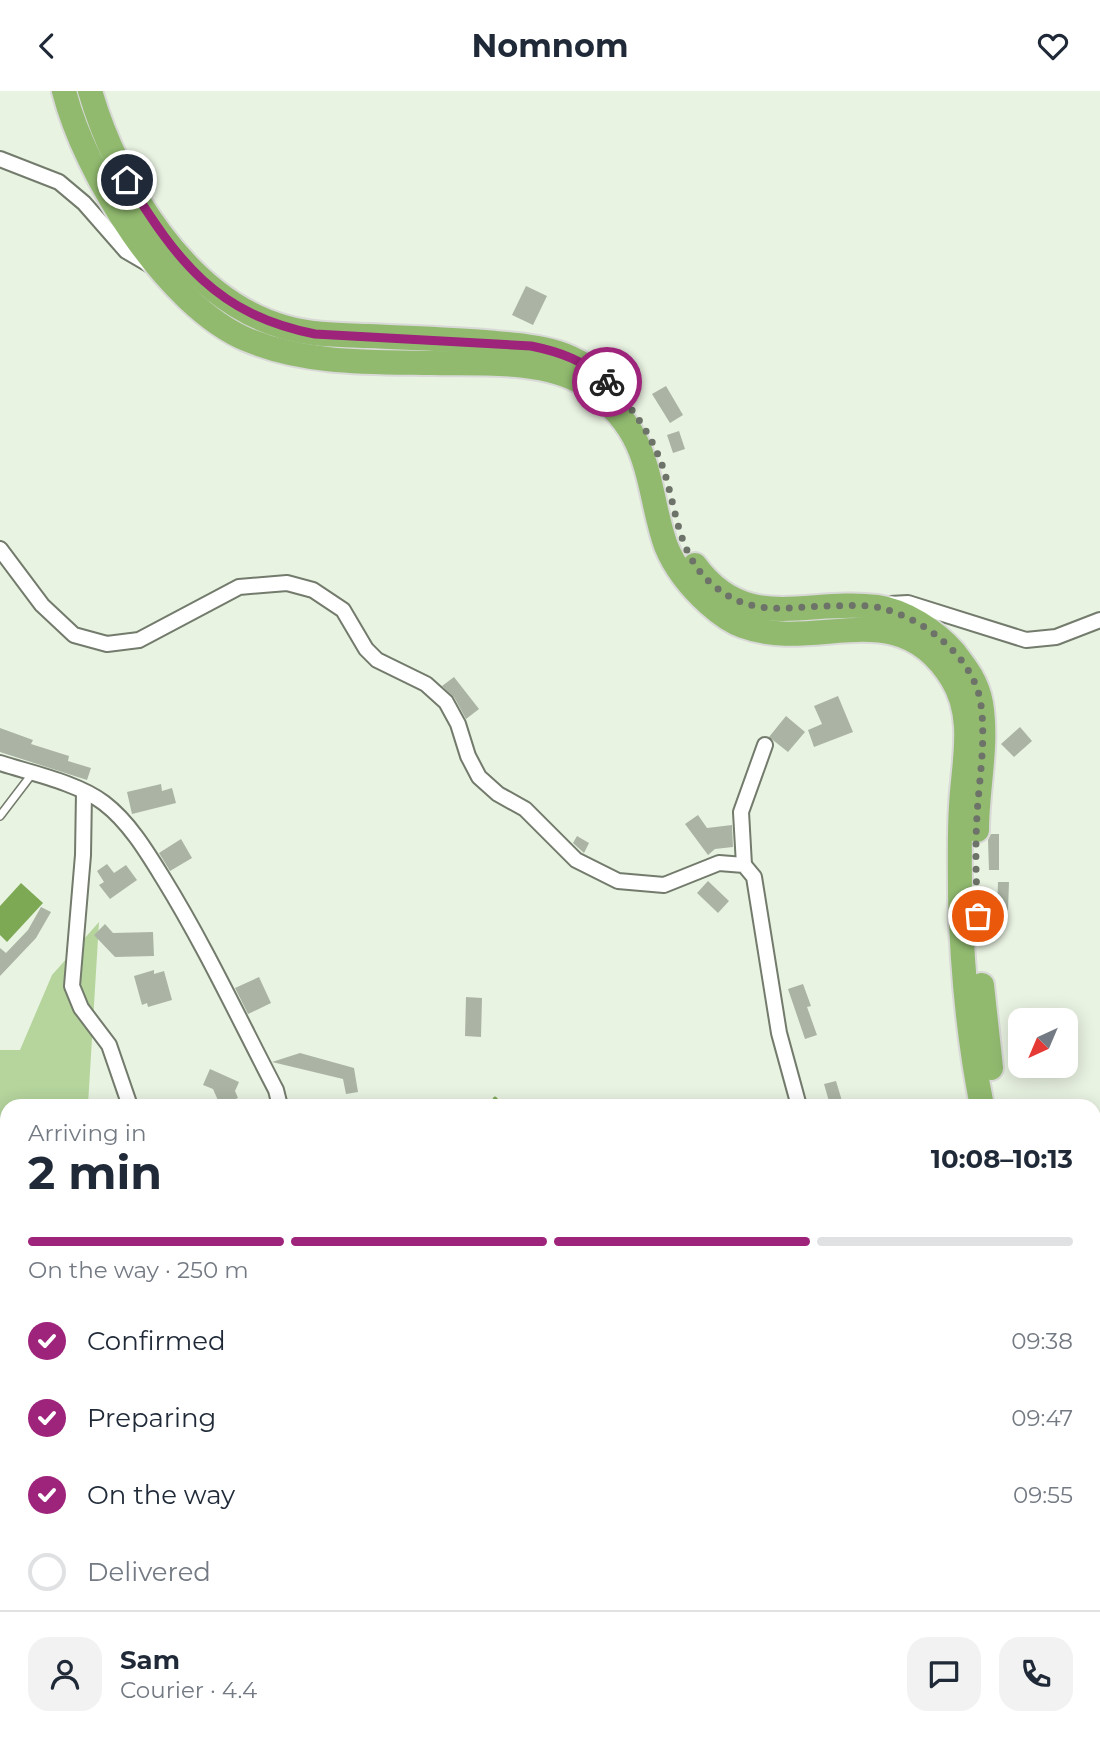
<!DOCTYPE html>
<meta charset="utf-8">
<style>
body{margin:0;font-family:Montserrat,sans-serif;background:#f2f2f3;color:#1f2937;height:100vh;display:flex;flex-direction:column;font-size:26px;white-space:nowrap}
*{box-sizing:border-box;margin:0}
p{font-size:23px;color:#747a83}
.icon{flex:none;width:38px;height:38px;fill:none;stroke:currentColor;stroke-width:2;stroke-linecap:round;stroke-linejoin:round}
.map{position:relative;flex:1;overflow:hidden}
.drawer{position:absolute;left:0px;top:1008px;width:1101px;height:651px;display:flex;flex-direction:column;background:#fff;border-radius:21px 21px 0 0;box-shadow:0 4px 18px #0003}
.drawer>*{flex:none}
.needle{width:46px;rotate:224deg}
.fabs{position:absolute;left:1008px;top:917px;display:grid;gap:14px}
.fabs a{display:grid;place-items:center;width:70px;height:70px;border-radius:14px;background:#fff;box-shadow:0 4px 18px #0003;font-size:35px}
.pin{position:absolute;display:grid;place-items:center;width:60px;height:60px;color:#fff;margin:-30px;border:4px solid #fff;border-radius:50%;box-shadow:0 2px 7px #0007}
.courier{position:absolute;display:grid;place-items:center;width:70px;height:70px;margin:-35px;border:5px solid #9d237b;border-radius:50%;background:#fff;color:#222;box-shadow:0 2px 9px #0007}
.summary em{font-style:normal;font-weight:700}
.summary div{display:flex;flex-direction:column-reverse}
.summary{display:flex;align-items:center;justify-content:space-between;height:119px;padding:0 28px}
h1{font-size:46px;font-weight:700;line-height:52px}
.bar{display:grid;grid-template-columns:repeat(4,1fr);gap:10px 7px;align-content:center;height:84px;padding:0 28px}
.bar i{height:9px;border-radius:5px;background:#e0e1e3}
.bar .selected{background:#9d237b}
.bar p{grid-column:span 4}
.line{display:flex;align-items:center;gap:18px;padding:0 28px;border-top:2px solid #e0e1e3}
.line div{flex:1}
.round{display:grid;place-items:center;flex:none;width:74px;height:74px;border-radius:21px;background:#f2f2f3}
ol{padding:0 28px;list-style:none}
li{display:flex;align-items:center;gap:21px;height:77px}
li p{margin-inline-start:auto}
li .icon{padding:7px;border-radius:50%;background:#9d237b;color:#fff;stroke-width:4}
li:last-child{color:#747a83}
li i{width:38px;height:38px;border:4px solid #e0e1e3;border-radius:50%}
header{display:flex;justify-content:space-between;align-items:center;height:91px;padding:0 28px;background:#fff;font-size:32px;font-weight:700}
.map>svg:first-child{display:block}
.green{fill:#b5d59d}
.water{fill:#7da955}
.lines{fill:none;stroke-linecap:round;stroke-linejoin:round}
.stream{stroke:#7da955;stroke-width:4.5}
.building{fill:#abb4a4}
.lane-casing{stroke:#737b6c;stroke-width:10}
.street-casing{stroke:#737b6c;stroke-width:18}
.highway-casing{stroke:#d9d9d8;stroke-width:28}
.lane{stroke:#fff;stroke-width:7}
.street{stroke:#fff;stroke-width:14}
.highway{stroke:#91ba6f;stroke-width:24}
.done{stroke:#6d7368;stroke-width:7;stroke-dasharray:0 12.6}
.route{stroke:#9d237b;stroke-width:9}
</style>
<header><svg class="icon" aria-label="back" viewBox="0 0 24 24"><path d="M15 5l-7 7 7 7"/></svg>Nomnom<svg class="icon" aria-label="heart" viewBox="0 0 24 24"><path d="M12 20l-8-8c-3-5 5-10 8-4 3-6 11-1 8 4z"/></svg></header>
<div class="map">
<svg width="1100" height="1659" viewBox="0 0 1100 1659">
<rect width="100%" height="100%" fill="#e9f3e2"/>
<!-- green -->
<path class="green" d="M99,831l-11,183 -81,1v74l-5,3 -2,6v-139h20l32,-75z"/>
<!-- water -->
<path class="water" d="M21,792l22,20 -36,39 -7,-7v-29z"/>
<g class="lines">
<!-- stream -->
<g class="stream">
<path d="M495,1008l6,7"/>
<path d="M1094,1114h6"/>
</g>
</g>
<!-- building -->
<g class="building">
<path d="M526,195l21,10 -14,29 -21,-10z"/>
<path d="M666,295l17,29 -13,8 -18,-29z"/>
<path d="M679,340l6,18 -12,4 -6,-18z"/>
<path d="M454,586l25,32 -13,10 -12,-22 -12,-11z"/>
<path d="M838,605l15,36 -39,15 -6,-17 14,-6 -8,-18z"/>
<path d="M786,625l19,16 -17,20 -19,-15z"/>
<path d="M1020,636l12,14 -18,16 -13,-13z"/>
<path d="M0,637l33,12 -2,4 38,12 -1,5 23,7 -4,12 -87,-28z"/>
<path d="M161,693l1,7 10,-3 4,15 -44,11 -5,-22z"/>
<path d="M698,724l9,13 25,-3 1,22 -18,2 -7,6 -23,-31z"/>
<path d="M991,743h8v36h-10l-1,-30z"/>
<path d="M577,745l12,7 -5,10 -11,-10z"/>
<path d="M181,748l11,19 -22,13 -11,-18z"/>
<path d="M107,773l7,9 12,-8 11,15 -27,19 -11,-14 5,-3 -7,-11z"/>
<path d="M708,790l21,20 -11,12 -21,-20z"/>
<path d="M998,791h11l-1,29 -11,-1z"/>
<path d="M41,816l10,5 -15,26 -36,38v-28l6,5 22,-23z"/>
<path d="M105,833l8,9 40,-1 1,24 -39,1 -21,-22z"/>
<path d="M154,879v4l10,-3 8,29 -24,7 -1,-4 -5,2 -8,-29z"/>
<path d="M259,886l12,26 -23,11 -13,-26z"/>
<path d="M803,893l8,22 -4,1 10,28 -12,4 -17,-50z"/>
<path d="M466,906l16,1 -1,39 -16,-1z"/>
<path d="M300,962l54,15 4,24 -12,2 -3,-15 -71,-17z"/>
<path d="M210,978l29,13 -4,9 3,7 -18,7 -7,-16 -10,-4z"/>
<path d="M836,990l6,20 -12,4 -6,-21z"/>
</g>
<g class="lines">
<!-- lane casing -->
<g class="lane-casing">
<g id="lane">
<path d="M0,725l32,-42"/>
<path d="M0,1252l7,4"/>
<path d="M0,1503h7"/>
<path d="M182,1659l4,-7"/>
<path d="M197,1659l4,-7"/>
</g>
</g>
<!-- street casing -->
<g class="street-casing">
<g id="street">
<path d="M0,68l59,23 25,21 42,48 24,14"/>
<path d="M0,458l42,56 32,30 33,9 32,-4 100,-53 48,-4 26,7 30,20 23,39 11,11 49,24 20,18 12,22 10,32 11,21 19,17 27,15 51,51 42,21 46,4 55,-22 25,2 10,12 25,156 20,73"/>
<path d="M890,513l18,-1 118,37 30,-3 44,-17"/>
<path d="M0,672c31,10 78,20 104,40 25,19 43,49 59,75 42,68 76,141 113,212l4,16"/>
<path d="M84,701l-1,63 -11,131 9,22 28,37 21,61"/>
<path d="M744,774l-3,-53 24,-67"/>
<path d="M1094,1341l6,-1"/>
<path d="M0,1553l7,-14"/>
<path d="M0,1570l6,5 1,15"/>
<path d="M0,1616l7,-22"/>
<path d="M429,1652l9,7"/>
<path d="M206,1659l2,-7"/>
<path d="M518,1659l1,-7"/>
<path d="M778,1659l2,-7"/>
</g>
</g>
<!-- highway casing -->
<g class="highway-casing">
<g id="highway">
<path d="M64,0c21,83 102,215 184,249 58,24 122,22 184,23 46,1 112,-4 152,21 19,12 39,32 50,53 18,34 19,73 32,109 9,22 25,42 43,58 10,9 22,18 34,22 74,28 155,-35 209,53 24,39 11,84 9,127 -2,30 -1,60 -1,90 2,70 8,141 22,210"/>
<path d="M90,0c27,93 96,208 194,236 27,8 56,8 84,9 39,2 78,3 117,6 52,5 86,5 126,44"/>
<path d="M695,474c51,70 112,33 182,42 28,4 58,24 77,45 13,17 23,30 27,51 7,43 -4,84 -4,127"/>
<path d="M982,894l9,83"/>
<path d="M1094,1233l6,2"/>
<path d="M1094,1252l6,2"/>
</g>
</g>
<!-- lane -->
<use href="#lane" class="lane"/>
<!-- street -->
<use href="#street" class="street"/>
<!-- highway -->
<use href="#highway" class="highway"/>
</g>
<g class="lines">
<!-- done -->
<path class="done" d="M607,291c24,23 44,52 55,83 15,42 14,89 51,120 39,32 69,22 115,21 16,0 37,-2 53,2 44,11 94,50 100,97 5,38 -2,74 -4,111 -2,33 -1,67 1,100"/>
<!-- route -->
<path class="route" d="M127,89c51,82 89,134 188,154l216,12c30,6 54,15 76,36"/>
</g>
</svg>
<div class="fabs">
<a><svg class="needle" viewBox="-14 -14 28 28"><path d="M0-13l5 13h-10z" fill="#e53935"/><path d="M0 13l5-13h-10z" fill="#747a83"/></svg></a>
</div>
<div class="pin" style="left:978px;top:825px;background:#ea580c"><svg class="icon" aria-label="bag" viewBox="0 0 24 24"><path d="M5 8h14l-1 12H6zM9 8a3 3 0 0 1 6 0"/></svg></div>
<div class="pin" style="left:127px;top:89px;background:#1f2937"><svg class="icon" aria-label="home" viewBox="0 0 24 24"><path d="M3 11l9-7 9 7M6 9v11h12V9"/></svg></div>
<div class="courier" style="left:607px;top:291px"><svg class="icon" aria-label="bike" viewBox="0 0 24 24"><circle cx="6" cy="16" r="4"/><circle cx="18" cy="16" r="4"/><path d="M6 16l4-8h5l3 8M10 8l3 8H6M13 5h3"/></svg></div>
<section class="drawer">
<div class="summary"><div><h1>2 min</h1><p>Arriving in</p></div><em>10:08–10:13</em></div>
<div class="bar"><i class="selected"></i><i class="selected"></i><i class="selected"></i><i></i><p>On the way · 250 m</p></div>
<ol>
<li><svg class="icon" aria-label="check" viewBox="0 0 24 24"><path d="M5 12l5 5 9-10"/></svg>Confirmed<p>09:38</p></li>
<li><svg class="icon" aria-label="check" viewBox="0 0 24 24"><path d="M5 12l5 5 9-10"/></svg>Preparing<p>09:47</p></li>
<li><svg class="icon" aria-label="check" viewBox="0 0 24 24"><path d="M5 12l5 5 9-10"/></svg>On the way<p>09:55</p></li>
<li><i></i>Delivered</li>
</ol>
<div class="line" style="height:126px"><a class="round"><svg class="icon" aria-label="person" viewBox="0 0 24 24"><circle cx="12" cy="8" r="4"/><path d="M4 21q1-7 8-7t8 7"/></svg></a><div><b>Sam</b><p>Courier · 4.4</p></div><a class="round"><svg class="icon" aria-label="chat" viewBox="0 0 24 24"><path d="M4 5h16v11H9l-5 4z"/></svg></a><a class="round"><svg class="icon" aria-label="phone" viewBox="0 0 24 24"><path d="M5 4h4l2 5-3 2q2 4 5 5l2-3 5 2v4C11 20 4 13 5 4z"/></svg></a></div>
</section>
</div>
